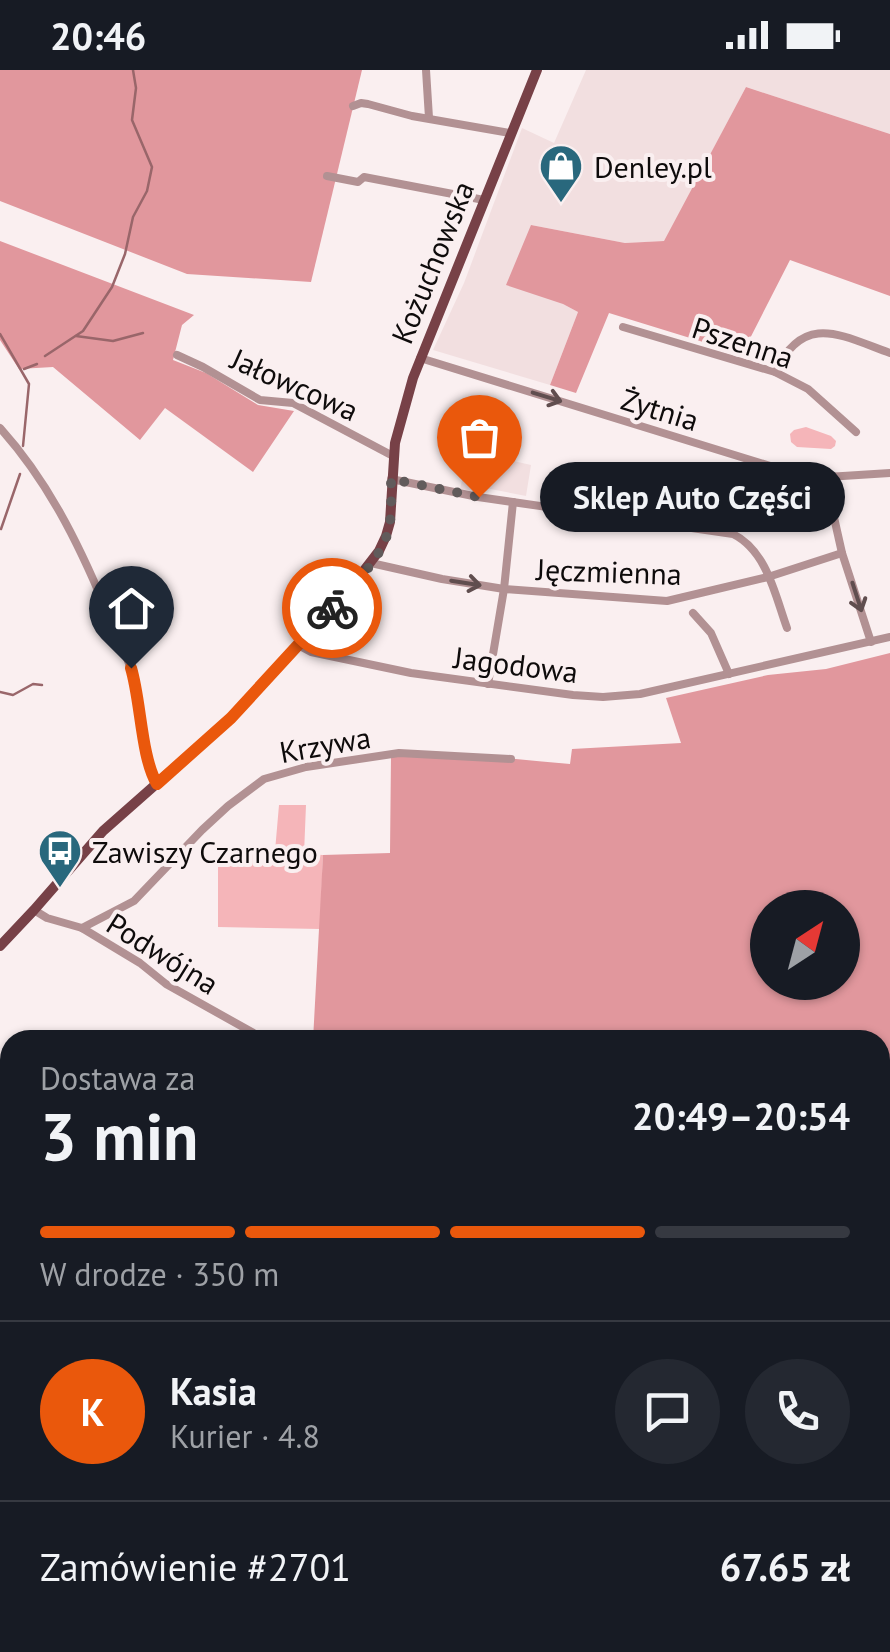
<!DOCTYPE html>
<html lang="pl">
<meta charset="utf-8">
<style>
body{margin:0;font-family:"PT Sans",sans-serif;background:#242831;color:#f1f3f6;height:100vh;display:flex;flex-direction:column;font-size:38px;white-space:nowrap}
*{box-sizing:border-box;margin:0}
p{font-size:32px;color:#9ea1a6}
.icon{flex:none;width:55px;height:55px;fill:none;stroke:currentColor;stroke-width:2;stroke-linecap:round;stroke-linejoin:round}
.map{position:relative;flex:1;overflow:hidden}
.sheet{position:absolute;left:0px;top:960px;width:890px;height:622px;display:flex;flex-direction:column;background:#171b24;border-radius:30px 30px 0 0;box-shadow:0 2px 8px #0004}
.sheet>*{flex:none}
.needle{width:65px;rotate:36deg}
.controls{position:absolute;left:750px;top:820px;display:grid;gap:20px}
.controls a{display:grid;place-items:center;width:110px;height:110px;border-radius:50%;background:#171b24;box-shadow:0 2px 8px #0004;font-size:50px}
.pin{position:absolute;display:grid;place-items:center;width:85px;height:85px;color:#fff;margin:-102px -42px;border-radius:50% 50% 50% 0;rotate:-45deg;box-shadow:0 0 10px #0007}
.pin .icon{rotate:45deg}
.courier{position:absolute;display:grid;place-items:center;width:100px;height:100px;margin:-50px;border:8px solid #ea580c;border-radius:50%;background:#fff;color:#222;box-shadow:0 2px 12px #0007}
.bubble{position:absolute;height:70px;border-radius:35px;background:#171b24;box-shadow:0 2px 8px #0004;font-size:32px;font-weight:700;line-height:70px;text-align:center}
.summary em{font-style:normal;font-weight:700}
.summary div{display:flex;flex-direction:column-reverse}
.summary{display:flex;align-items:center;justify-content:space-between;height:170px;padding:0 40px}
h1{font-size:65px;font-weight:700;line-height:75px}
.bar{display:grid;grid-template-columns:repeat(4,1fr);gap:15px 10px;align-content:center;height:120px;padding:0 40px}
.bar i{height:12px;border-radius:8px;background:#363941}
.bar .on{background:#ea580c}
.bar p{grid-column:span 4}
.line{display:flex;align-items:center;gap:25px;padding:0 40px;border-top:2px solid #363941}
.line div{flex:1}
.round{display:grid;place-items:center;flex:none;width:105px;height:105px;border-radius:52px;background:#242831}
.status{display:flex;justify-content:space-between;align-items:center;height:70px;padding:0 50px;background:#171b24;direction:ltr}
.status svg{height:28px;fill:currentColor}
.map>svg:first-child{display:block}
.built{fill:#f2dfe0}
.green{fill:#f5b5b9}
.forest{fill:#e1979d;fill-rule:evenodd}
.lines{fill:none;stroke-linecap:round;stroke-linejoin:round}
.stream{stroke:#99666a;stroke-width:2.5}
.minor{stroke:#b29193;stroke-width:8}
.major{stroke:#774147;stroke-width:10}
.oneway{stroke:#604e4f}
.done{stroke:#615b5b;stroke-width:10;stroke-dasharray:0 18}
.route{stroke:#ea580c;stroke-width:12}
.labels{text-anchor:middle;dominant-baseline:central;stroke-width:8;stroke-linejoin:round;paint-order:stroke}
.poi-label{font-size:30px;fill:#0e0b0b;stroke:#faeff0;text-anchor:start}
.street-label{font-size:30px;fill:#0e0b0b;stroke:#faeff0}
</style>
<div class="status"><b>20:46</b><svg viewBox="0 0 49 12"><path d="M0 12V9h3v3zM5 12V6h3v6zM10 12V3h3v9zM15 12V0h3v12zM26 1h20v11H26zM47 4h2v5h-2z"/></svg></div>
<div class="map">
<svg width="890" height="1582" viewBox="0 0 890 1582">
<rect width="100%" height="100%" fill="#faeff0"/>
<!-- built -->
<g class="built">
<path d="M586,0h304v64l-144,-47 -81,154 -40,2 -94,-18 32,79 15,8 -28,73 -117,-35 31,-67 58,-155 32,15z"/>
<path d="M469,381l62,14 -5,31 -46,-9 -1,5 -19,-3z"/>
</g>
<!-- green -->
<g class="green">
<path d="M806,357l25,9 5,5 -1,5 -4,3 -34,-2 -6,-5 -1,-8 4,-4z"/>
<path d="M279,735h27l-2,49 19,1 -3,74 -102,-2v-73l57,-3z"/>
<path d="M890,1106v109l-3,1 -7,12v-115z"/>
<path d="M0,1349l10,4v103l-10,8z"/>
<path d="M890,1398v184h-419l1,-10h408v-171z"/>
</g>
<!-- forest -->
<g class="forest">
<path d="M0,0h362l-51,212 -124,-8 -187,-73z"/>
<path d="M746,17l144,47v162l-100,-36 -48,94 -133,-41 -33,80 -26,-8 28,-73 -15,-8 -57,-19 25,-60 94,18 39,-2z"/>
<path d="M0,171l194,74 -12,10 -9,35 33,13 52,32 36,6 -41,61 -88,-64 -25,32 -87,-73 -34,2 -19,-29z"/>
<path d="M890,583v523l-10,6v-142h-567l10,-185 67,-2 1,-96c59,-7 120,2 179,7l2,-15 109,-6 -15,-45 102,-23 58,-6zM768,838h74v74h-74z"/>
<path d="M887,1215h3v183l-10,3v-173z"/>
</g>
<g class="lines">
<!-- stream -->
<g class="stream">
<path d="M0,264l29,50 -6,62"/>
<path d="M76,266l37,5 30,-8"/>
<path d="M45,286l38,-25 29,-44 13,-33 8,-37 14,-26 5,-24 -20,-47 4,-32 -3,-18"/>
<path d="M24,299l13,-5"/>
<path d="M1,459l19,-55"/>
<path d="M0,622l13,3 20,-11 9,1"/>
</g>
<!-- minor -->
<g class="minor">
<path d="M426,0l3,48"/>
<path d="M353,36l8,-3 7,1 44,12 98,17"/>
<path d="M327,106l31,6 6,-5 120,23"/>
<path d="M623,257l152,45 33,17 48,43"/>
<path d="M177,285l26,12 57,33 33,3 100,53"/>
<path d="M420,288l360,111 47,8 63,-4"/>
<path d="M775,302c29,-60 65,-37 115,-19"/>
<path d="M0,358c47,52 78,114 105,179 10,23 22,47 29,72 9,33 5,75 23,105"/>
<path d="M391,409l87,18 255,37c34,17 42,61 54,94"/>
<path d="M831,434l11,49 29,89"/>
<path d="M371,493l71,16 62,10 163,12 101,-24 74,-24"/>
<path d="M693,543l18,20 18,41"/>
<path d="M298,575l13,7 100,21 162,22 30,2 37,-3 250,-57"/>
<path d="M488,614l16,-95 9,-87"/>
<path d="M34,840l13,8 35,10 58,35 26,21 100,56"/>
<path d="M82,858l52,-27 68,-71 26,-24 36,-27 42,-12 93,-14 112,6"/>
<path d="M0,1468l10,-9"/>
<path d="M0,1524l10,7"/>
<path d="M72,1572l13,10"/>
<path d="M281,1572l54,10"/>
<path d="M376,1582l2,-10"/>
<path d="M464,1582l2,-10"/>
</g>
<!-- major -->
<path class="major" d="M0,876l34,-36 69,-79 128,-113 121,-132 27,-35 7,-15 4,-14 5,-79 18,-65 124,-308"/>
</g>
<!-- one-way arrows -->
<defs><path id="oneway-shaft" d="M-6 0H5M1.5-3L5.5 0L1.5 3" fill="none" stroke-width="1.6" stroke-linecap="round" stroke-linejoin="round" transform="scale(2.5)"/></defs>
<g class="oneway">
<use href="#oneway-shaft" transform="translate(547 327) rotate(17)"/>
<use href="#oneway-shaft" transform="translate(466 513) rotate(9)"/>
<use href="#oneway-shaft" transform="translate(857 527) rotate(72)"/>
</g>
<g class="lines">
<!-- done -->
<path class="done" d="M332,538c20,-22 50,-49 57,-80 3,-15 2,-33 2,-49l88,18"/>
<!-- route -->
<path class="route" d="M131,598c10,33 10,89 26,116l74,-66 101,-110"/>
</g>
<!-- icons -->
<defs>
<g id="shop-pin" transform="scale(2.25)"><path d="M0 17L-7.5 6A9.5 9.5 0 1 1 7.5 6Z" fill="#29687d" stroke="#faeff0"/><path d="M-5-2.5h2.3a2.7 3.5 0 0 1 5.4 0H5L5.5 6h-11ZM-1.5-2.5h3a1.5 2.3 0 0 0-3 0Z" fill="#fff"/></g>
<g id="bus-pin" transform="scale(2.25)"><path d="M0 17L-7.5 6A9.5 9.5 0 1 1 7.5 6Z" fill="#29687d" stroke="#faeff0"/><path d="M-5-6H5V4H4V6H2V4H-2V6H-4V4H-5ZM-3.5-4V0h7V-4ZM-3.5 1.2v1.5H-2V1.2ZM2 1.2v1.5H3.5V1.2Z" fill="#fff"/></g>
</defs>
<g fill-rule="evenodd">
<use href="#shop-pin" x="561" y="96"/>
<use href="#bus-pin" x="60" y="781"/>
</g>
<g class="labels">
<!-- poi labels -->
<g class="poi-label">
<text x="594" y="96">Denley.pl</text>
<text x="92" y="781">Zawiszy Czarnego</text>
</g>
<!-- street labels -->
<g class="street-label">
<text transform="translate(432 192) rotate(-68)">Kożuchowska</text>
<text transform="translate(743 272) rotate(18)">Pszenna</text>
<text transform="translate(295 314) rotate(24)">Jałowcowa</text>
<text transform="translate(660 339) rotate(17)">Żytnia</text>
<text transform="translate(609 501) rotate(2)">Jęczmienna</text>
<text transform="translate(516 594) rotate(7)">Jagodowa</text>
<text transform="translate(325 674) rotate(-10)">Krzywa</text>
<text transform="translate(163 883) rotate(32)">Podwójna</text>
</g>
</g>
</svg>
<div class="controls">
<a><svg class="needle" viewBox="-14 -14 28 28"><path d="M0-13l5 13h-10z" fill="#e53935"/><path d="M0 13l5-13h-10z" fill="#9ea1a6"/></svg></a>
</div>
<div class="pin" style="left:479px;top:427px;background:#ea580c"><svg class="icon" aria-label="bag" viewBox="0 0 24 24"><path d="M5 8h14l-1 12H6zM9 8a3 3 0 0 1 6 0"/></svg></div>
<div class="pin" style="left:131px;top:598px;background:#1f2937"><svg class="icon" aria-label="home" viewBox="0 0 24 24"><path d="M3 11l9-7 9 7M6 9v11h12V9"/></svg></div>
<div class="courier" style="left:332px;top:538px"><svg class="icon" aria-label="bike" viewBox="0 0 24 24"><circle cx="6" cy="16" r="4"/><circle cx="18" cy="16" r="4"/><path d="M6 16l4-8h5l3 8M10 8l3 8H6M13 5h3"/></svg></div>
<div class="bubble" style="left:540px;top:392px;width:305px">Sklep Auto Części</div>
<section class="sheet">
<div class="summary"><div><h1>3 min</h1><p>Dostawa za</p></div><em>20:49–20:54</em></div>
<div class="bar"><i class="on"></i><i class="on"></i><i class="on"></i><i></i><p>W drodze · 350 m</p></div>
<div class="line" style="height:180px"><b class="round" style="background:#ea580c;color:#fff">K</b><div><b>Kasia</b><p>Kurier · 4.8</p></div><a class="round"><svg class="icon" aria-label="chat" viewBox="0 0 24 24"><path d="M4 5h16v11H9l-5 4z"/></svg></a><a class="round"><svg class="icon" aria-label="phone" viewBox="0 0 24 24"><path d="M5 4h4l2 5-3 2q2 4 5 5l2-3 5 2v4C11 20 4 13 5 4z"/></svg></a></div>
<div class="line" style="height:130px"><div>Zamówienie #2701</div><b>67.65 zł</b></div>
</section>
</div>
